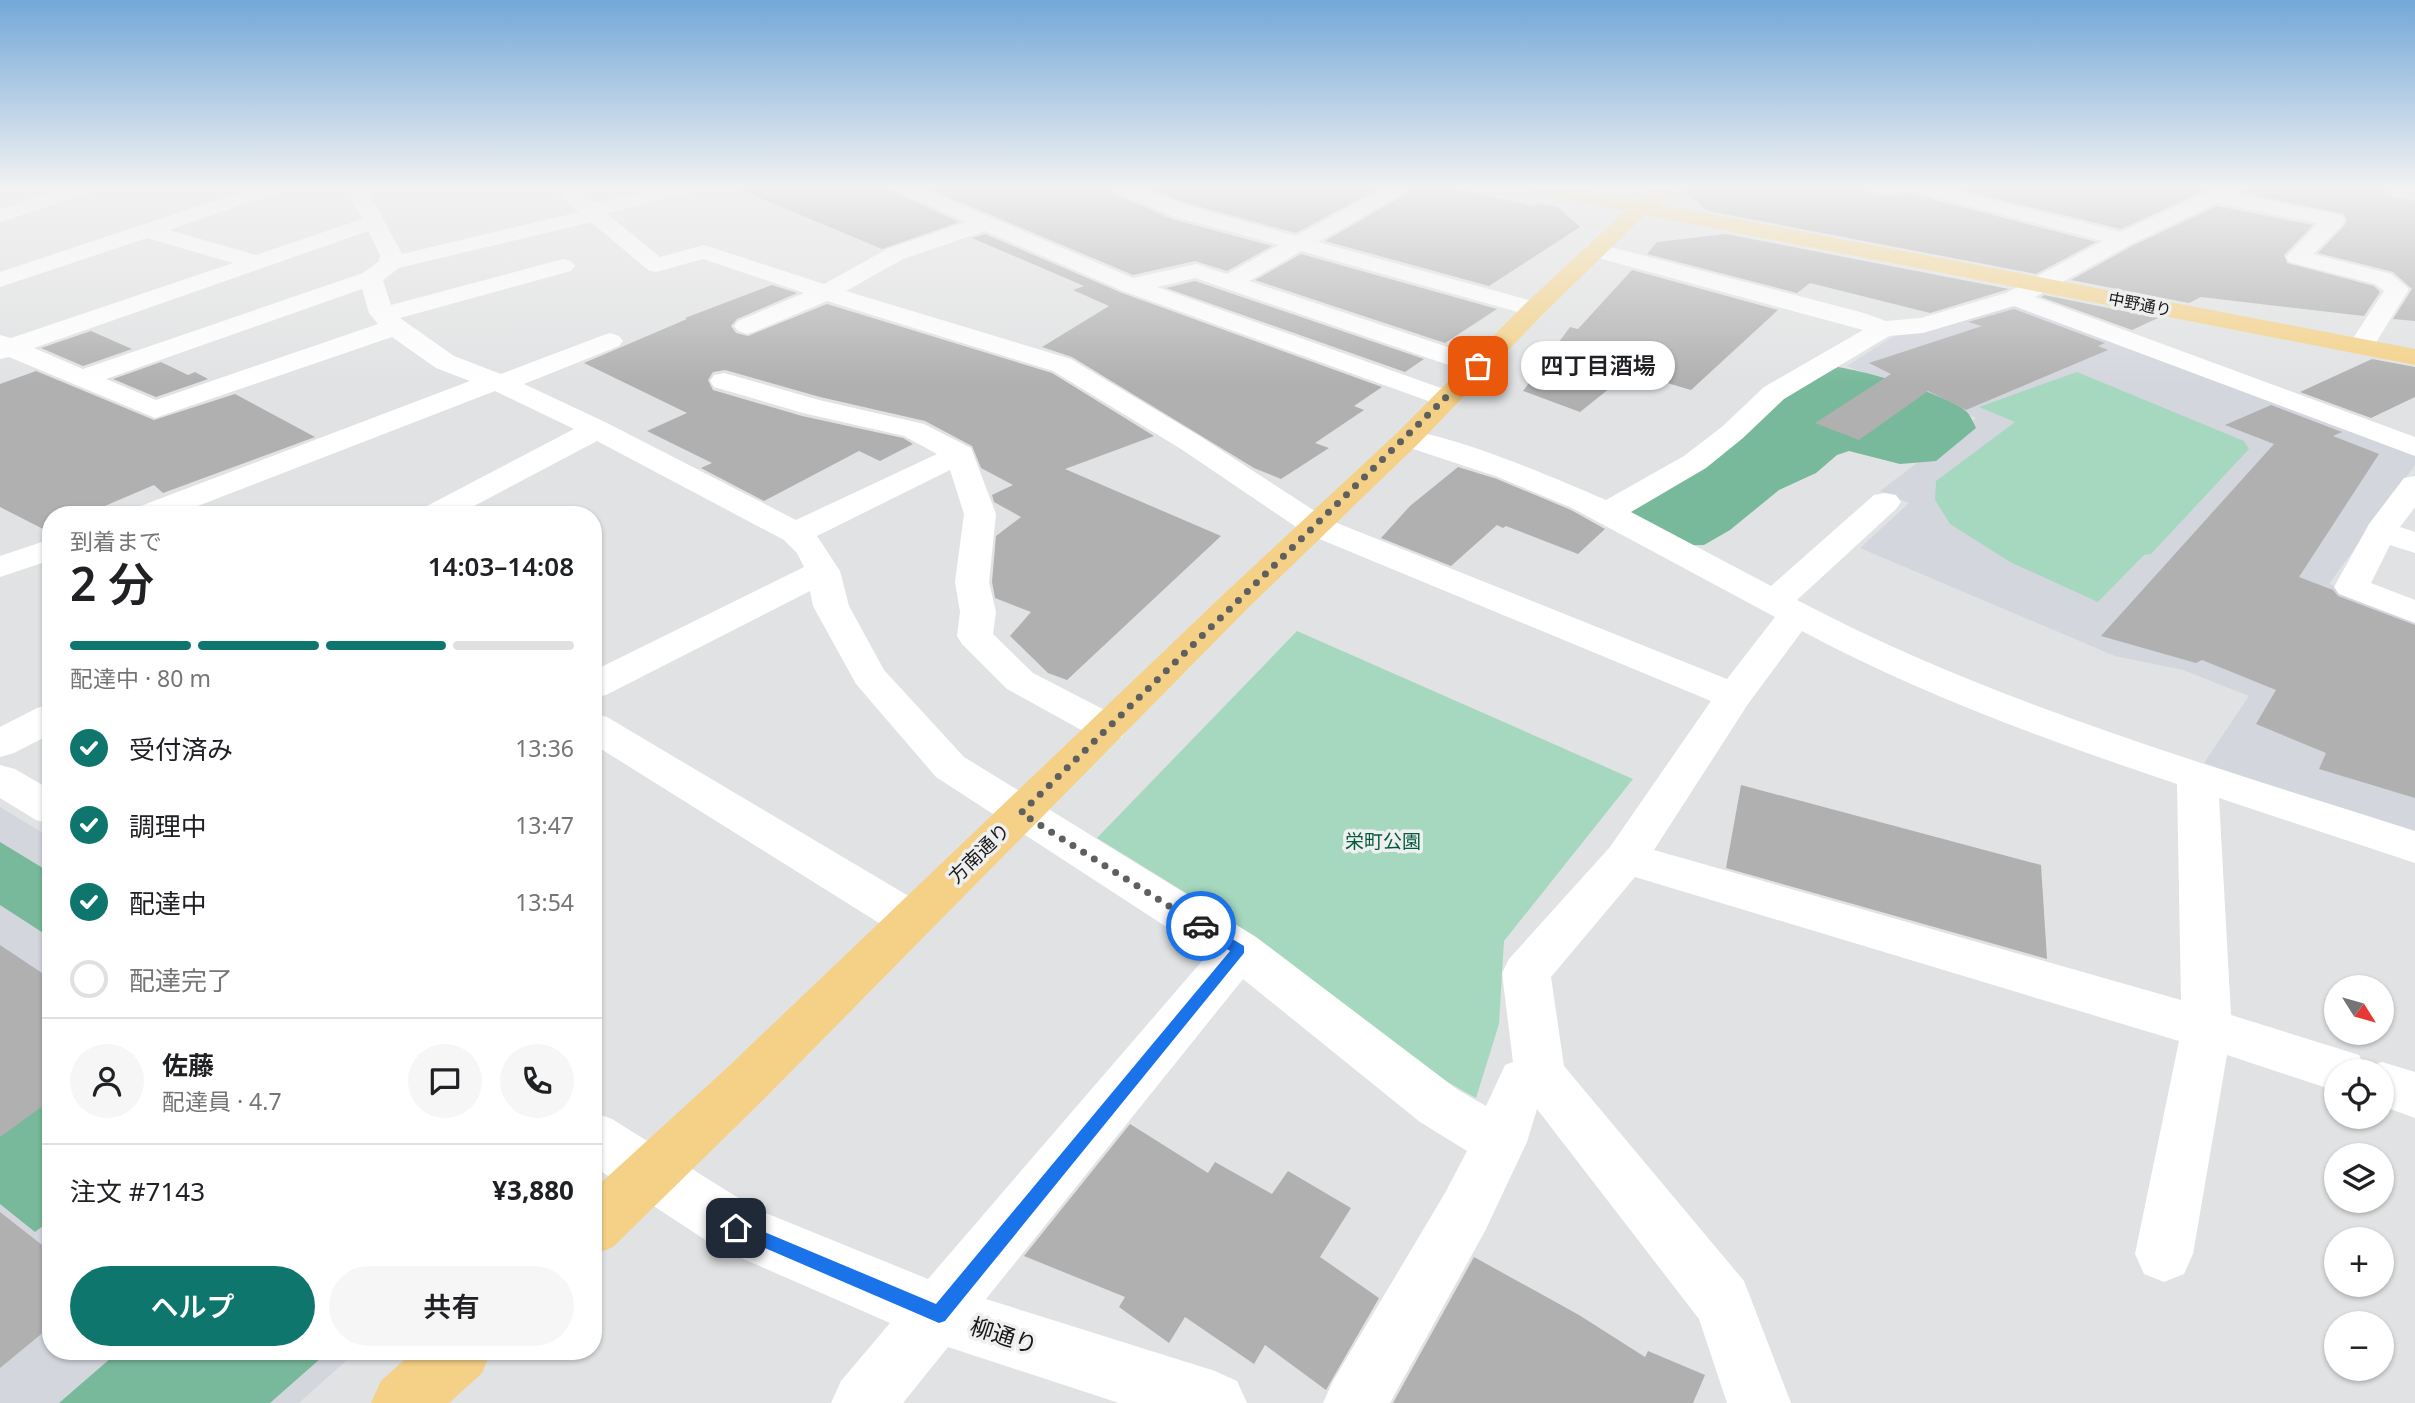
<!DOCTYPE html>
<html lang="ja">
<meta charset="utf-8">
<style>
body{margin:0;font-family:"Noto Sans","Noto Sans JP",sans-serif;background:#f6f6f6;color:#202124;height:100vh;display:flex;flex-direction:column;font-size:26px;white-space:nowrap}
*{box-sizing:border-box;margin:0}
p{font-size:23px;color:#757577}
.icon{flex:none;width:38px;height:38px;fill:none;stroke:currentColor;stroke-width:2;stroke-linecap:round;stroke-linejoin:round}
.map{position:relative;flex:1;overflow:hidden}
.details{position:absolute;left:42px;top:506px;width:560px;height:854px;display:flex;flex-direction:column;background:#fff;border-radius:28px;box-shadow:0 2px 5px #0004}
.details>*{flex:none}
.needle{width:46px;rotate:127deg}
.tools{position:absolute;left:2324px;top:975px;display:grid;gap:14px}
.tools a{display:grid;place-items:center;width:70px;height:70px;border-radius:50%;background:#fff;box-shadow:0 2px 5px #0004;font-size:35px}
.pin{position:absolute;display:grid;place-items:center;width:60px;height:60px;color:#fff;margin:-30px;border-radius:14px;box-shadow:0 4px 10px #0006}
.courier{position:absolute;display:grid;place-items:center;width:70px;height:70px;margin:-35px;border:5px solid #1a73e8;border-radius:50%;background:#fff;color:#222;box-shadow:0 2px 9px #0007}
.bubble{position:absolute;height:49px;border-radius:24px;background:#fff;box-shadow:0 2px 5px #0004;font-size:23px;font-weight:600;line-height:49px;text-align:center}
.overview em{font-style:normal;font-weight:600}
.overview div{display:flex;flex-direction:column-reverse}
.overview{display:flex;align-items:center;justify-content:space-between;height:119px;padding:0 28px}
h1{font-size:46px;font-weight:600;line-height:52px}
.bar{display:grid;grid-template-columns:repeat(4,1fr);gap:10px 7px;align-content:center;height:84px;padding:0 28px}
.bar i{height:9px;border-radius:5px;background:#e0e0e0}
.bar .current{background:#0f766e}
.bar p{grid-column:span 4}
.line{display:flex;align-items:center;gap:18px;padding:0 28px;border-top:2px solid #e0e0e0}
.line div{flex:1}
.round{display:grid;place-items:center;flex:none;width:74px;height:74px;border-radius:37px;background:#f6f6f6}
ol{padding:0 28px;list-style:none}
li{display:flex;align-items:center;gap:21px;height:77px}
li p{margin-inline-start:auto}
li .icon{padding:7px;border-radius:50%;background:#0f766e;color:#fff;stroke-width:4}
li:last-child{color:#757577}
li i{width:38px;height:38px;border:4px solid #e0e0e0;border-radius:50%}
.cta{display:flex;gap:14px;margin-top:auto;padding:14px 28px}
.cta a{flex:1;height:80px;border-radius:42px;background:#0f766e;color:#fff;font-size:28px;font-weight:600;line-height:80px;text-align:center}
.cta a+a{background:#f6f6f6;color:#202124}
.map>svg:first-child{display:block}
.built{fill:#d4d6de}
.green{fill:#a6d8c0}
.forest{fill:#78b99b}
.building{fill:#b0b0b1}
.lines{fill:none;stroke-linecap:round;stroke-linejoin:round}
.minor{fill:#fff;fill-rule:evenodd}
.major{fill:#f4d186;fill-rule:evenodd}
.route{fill:#1a73e8}
.done{stroke:#5e5f5f;stroke-width:7;stroke-dasharray:0 12.6}
.labels{text-anchor:middle;dominant-baseline:central;stroke-width:7;stroke-linejoin:round;paint-order:stroke}
.far-street-label{font-size:16px;fill:#181818;stroke:#efeff0}
.park-label{font-size:19px;fill:#015a3d;stroke:#efeff0}
.street-label{font-size:19px;fill:#181818;stroke:#efeff0}
.near-street-label{font-size:23px;fill:#181818;stroke:#efeff0}
</style>
<div class="map">
<svg width="2415" height="1403" viewBox="0 0 2415 1403">
<rect width="100%" height="100%" fill="#e1e2e3"/>
<!-- built -->
<g class="built">
<path d="M2004,305l14,1 397,150v9l-86,119 86,36v216l-211,-73 45,-67 -66,-26 -68,-14 -255,-108 49,-45 -29,-12 96,-73 -129,-52 50,-32z"/>
<path d="M0,807l51,31v513h306l-58,52h-299z"/>
</g>
<!-- green -->
<g class="green">
<path d="M2077,372l167,69 5,8 -98,105 -7,1 -46,47 -88,-40 -60,-38 -15,-24 1,-19 79,-59 -36,-15z"/>
<path d="M1297,631l336,148 -129,162 -5,83 -23,74 -59,-33 -192,-148 -128,-79z"/>
</g>
<!-- forest -->
<g class="forest">
<path d="M1838,367c27,4 113,28 130,46 3,4 6,11 8,15l-40,33 -36,3 -51,-13 -12,4 -21,18 -37,17 -49,40 -26,15 -50,1 -30,-35 107,-69 9,-26z"/>
<path d="M0,842l51,31v65l-51,-33z"/>
<path d="M51,1099v121l-16,12 -35,-28v-68z"/>
<path d="M119,1351h210l-59,52h-211z"/>
</g>
<!-- building -->
<g class="building">
<path d="M734,187h156l5,6 64,29 -77,27z"/>
<path d="M925,187h182l5,6 60,26 100,27 -45,25 -32,-10 -62,14z"/>
<path d="M1144,187h237l-85,46 -106,-29z"/>
<path d="M1413,187h32l89,19 3,-3 21,4 22,20 -91,59 -164,-45 83,-48z"/>
<path d="M1679,187h188l5,7 19,2 17,-3 188,49 -60,32 -328,-63z"/>
<path d="M1949,187h264l-92,42z"/>
<path d="M2246,187h144l-8,8 33,6v120l-22,-2 19,-30 -19,-17 -75,-19 26,-27 3,-5 -3,-7 -102,-22z"/>
<path d="M2217,206l96,19 -29,30 3,8 87,23 6,6 -16,24 -163,-19 -12,6 -118,-23 61,-34z"/>
<path d="M985,234l137,59 260,94 -28,19 10,4 -49,33 14,5 -48,31 -27,-11 -182,-111 -30,-10 67,-41 -36,-16 11,-4 -112,-48z"/>
<path d="M1726,234l283,55 -79,24 -120,-30 -13,10 -150,-39 10,-12z"/>
<path d="M1301,254l196,55 -52,34 -190,-63z"/>
<path d="M1632,270l146,40 -87,80 -61,-18 -50,40 -57,-21 47,-64 8,2z"/>
<path d="M1195,281l229,78 -19,13 -239,-84z"/>
<path d="M772,285l25,8 -60,26 -6,7 5,7 12,3 79,-32 225,69 102,63 -89,33 156,67 -154,144 -19,-7 -38,-37 21,-24 -36,-14 -3,-16 4,-46 25,-19 -27,-15 -2,-7 21,-10 -32,-17 -9,-22 -47,-25 -105,-24 -95,-27 -12,2 -5,8 5,10 89,26 101,22 10,6 -33,17 -21,-10 -95,50 -63,-33 11,-5 -65,-32 40,-18 -103,-50 103,-44 -2,-1z"/>
<path d="M2044,295l114,23 -26,12 -91,-33z"/>
<path d="M2014,309l91,34 -7,3 10,4 -142,60 -38,-19 -69,49 -44,-17 76,-49 -22,-11 113,-37 -14,-4z"/>
<path d="M91,331l41,18 -49,17 -42,-18z"/>
<path d="M2372,359l43,8v30l-44,21 -71,-26z"/>
<path d="M161,362l27,13 7,-3 13,7 -52,18 -43,-18z"/>
<path d="M36,371l118,49 81,-26 80,43 -152,56 -9,-8 -68,29h-35v19l-51,-26v-123z"/>
<path d="M2271,405l71,27 -9,4 46,18 -80,123 34,13 5,6 77,29v173l-96,-29 7,-16 -70,-29 20,-34 -74,-30 -6,3 -95,-27 173,-192 -49,-19z"/>
<path d="M1458,467l39,12 74,31 34,19 -27,25 -72,-28 -3,2 -6,-3 -46,41 -70,-28 29,-32z"/>
<path d="M1741,785l300,80 6,94 -321,-91z"/>
<path d="M0,945l51,34v121l-51,37z"/>
<path d="M1130,1124l78,49 7,-11 57,32 16,-23 63,37 -31,49 59,41 -53,92 -61,-45 -11,19 -69,-47 -16,26 -50,-36 6,-10 -101,-41z"/>
<path d="M0,1212l51,40v74l-51,42z"/>
<path d="M1474,1257l105,58 66,42 3,-6 57,24 -12,28h-300z"/>
</g>
<g class="lines">
<!-- minor -->
<g class="minor">
<path d="M69,187h29l-3,4 -95,31v-13z"/>
<path d="M256,187h29l-3,4 -113,39 87,25 106,-36 -16,-32h20l36,67 177,-42 -28,-25h22l21,16 72,-16h35l-3,4 -92,22 54,44 44,-12 120,39 63,-35 79,-27 -70,-31 -3,-4h26l214,91 63,-14 31,10 52,-29 -106,-29 -60,-25 -3,-4h27l52,19 107,30 90,-49h24l-3,4 -89,51 225,62 3,5 -3,5 -9,2 -9,-2 -224,-63 -52,30 238,79 4,6 -4,6 -9,2 -9,-2 -274,-94 -38,9 298,106 4,6 -4,6 -10,2 -322,-116 -138,-60 -82,28 -57,32 225,68 130,78 126,82 400,160 48,-62 -203,-109 -74,-31 -100,-33 -5,-6 5,-6c32,-8 172,52 208,68l78,-44 39,-30 41,-39 99,-57 -276,-75 -3,-5 3,-5h16l261,68 22,8 35,-3 85,-25 97,-52 -195,-51c-9,5 -24,4 -35,1l-3,-4h70l181,45 97,-45h26l-8,7 106,21 3,5 -3,5 -29,29 78,20 18,15 -39,63 -9,2 -9,-2 -4,-6 36,-55 -9,-7 -86,-22 -3,-5 32,-34 -101,-20 -86,41 -96,53 380,140v19l-401,-150 -91,27 -34,3 -105,63 -41,39 -37,30 -75,44 140,74 103,-91 11,-2 11,2 5,7 -5,7 -99,91c196,103 408,164 618,231v32l-196,-65 12,217 128,40 6,13 17,-6 33,10v46l-33,-12v-35h-46v20l-109,-36 -34,199 -9,20 -20,8 -20,-8 -9,-20 44,-213 -544,-164 -84,100 13,89 180,215 47,122h-64l-28,-84 -162,-210 -10,33 -42,89 -95,172h-67l10,-22 112,-188 22,-42 -47,-29 -177,-143 -257,320 229,72 22,10 10,22h-128l-171,-56 -45,56h-72l10,-22 49,-58 -174,-76 -123,-81v-54l19,7 144,90 172,70 280,-325 -272,-177 -80,-93 -43,-78 -3,-15 -204,104 -13,3v-27l211,-104 -7,-14 -13,-13 -187,-99 -138,73h-39l5,-7 149,-78 -79,-38 -318,123h-44l5,-7 332,-126 -34,-13 -44,-31 -237,81 -146,-61 -9,2v-24l11,3 222,-75 -86,-25 -147,49v-15zM591,222l57,48 8,2 47,-13 101,34 -66,28 -4,5 4,5 9,3 9,-3 71,-30 226,70 128,78 124,84 406,168 -101,146 -101,112 -7,14 11,89 -8,3 -19,41 -28,-16 -202,-153 -292,-180 -80,-87 -35,-64 -9,-35 -23,-35 133,-66 14,44 -9,68 5,30 -3,24 5,8 45,45 87,48 14,4 14,-4 6,-9 -6,-9 -89,-46 -40,-39 3,-22 -7,-30 7,-68 -25,-66 -47,-24 -105,-24 -95,-27 -10,2 -4,6 4,6 89,26 101,23 33,18 -141,66 -189,-97 -83,-39 95,-38 4,-5 -4,-5 -9,-3 -9,3 -100,38 -47,-18 -54,-38 171,-47 4,-5 -4,-5 -8,-2 -172,46 -8,-25 16,-12zM368,231l12,24 -1,6 -16,12 -280,96 -49,-21zM362,289l7,24 9,11 -222,76 -50,-21zM1802,631c119,64 247,110 375,153l4,216 -527,-150 94,-146z"/>
<path d="M2415,476v31l-15,20 15,5v21l-25,-8 -19,38 44,17v23l-76,-29 -5,-7 35,-63 35,-46z"/>
<path d="M51,539v21l-51,17v-21z"/>
<path d="M51,704v30l-37,19 -14,4v-30l37,-19z"/>
<path d="M593,713l14,4 320,190 7,13 -7,13 -16,5 -16,-5 -302,-189z"/>
<path d="M0,765l15,4 36,21v34l-15,-4 -36,-22z"/>
</g>
<!-- major -->
<g class="major">
<path d="M1526,187h40l70,13 18,-13h23l-19,17 757,145v16l-770,-150 -102,99 -125,130 -168,162 -485,492 -152,149 -20,8v-65l136,-124 497,-474 172,-160 127,-128 100,-93 -89,-18 -7,-2z"/>
<path d="M414,1351h77l-9,22 -33,30h-78l10,-22z"/>
</g>
</g>
<!-- sky -->
<linearGradient id="sky" x2="0" y2="1"><stop stop-color="#74a8d8"/><stop offset="0.49" stop-color="#f2f2f2"/><stop offset="1" stop-color="#f2f2f2" stop-opacity="0"/></linearGradient>
<rect width="2415" height="383" fill="url(#sky)"/>
<!-- route -->
<path class="route" d="M1201,920l43,26v7l-299,368 -6,2 -209,-90 -2,-5 2,-6 6,-2 200,84 294,-353 -34,-22v-7z"/>
<g class="lines">
<!-- done -->
<path class="done" d="M1201,926l-180,-113 457,-447"/>
</g>
<g class="labels">
<!-- far-street labels -->
<g class="far-street-label">
<text transform="translate(2140 304) rotate(11)">中野通り</text>
</g>
<!-- park labels -->
<g class="park-label">
<text x="1383" y="841">栄町公園</text>
</g>
<!-- street labels -->
<g class="street-label">
<text transform="translate(979 853) rotate(-44)">方南通り</text>
</g>
<!-- near-street labels -->
<g class="near-street-label">
<text transform="translate(1004 1335) rotate(18)">柳通り</text>
</g>
</g>
</svg>
<div class="tools">
<a><svg class="needle" viewBox="-14 -14 28 28"><path d="M0-13l5 13h-10z" fill="#e53935"/><path d="M0 13l5-13h-10z" fill="#757577"/></svg></a>
<a><svg class="icon" aria-label="locate" viewBox="0 0 24 24"><circle cx="12" cy="12" r="6"/><path d="M12 2v4M12 18v4M2 12h4M18 12h4"/></svg></a>
<a><svg class="icon" aria-label="layers" viewBox="0 0 24 24"><path d="M12 4l9 5-9 5-9-5zM3 14l9 5 9-5"/></svg></a>
<a>+</a>
<a>−</a>
</div>
<div class="pin" style="left:1478px;top:366px;background:#ea580c"><svg class="icon" aria-label="bag" viewBox="0 0 24 24"><path d="M5 8h14l-1 12H6zM9 8a3 3 0 0 1 6 0"/></svg></div>
<div class="pin" style="left:736px;top:1228px;background:#1f2937"><svg class="icon" aria-label="home" viewBox="0 0 24 24"><path d="M3 11l9-7 9 7M6 9v11h12V9"/></svg></div>
<div class="courier" style="left:1201px;top:926px"><svg class="icon" aria-label="car" viewBox="0 0 24 24"><path d="M5 17H2v-5l4-1 3-4h7l3 4 3 1v5h-3M9 17h6M6 11h13"/><circle cx="7" cy="17" r="2"/><circle cx="17" cy="17" r="2"/></svg></div>
<div class="bubble" style="left:1521px;top:341px;width:154px">四丁目酒場</div>
<section class="details">
<div class="overview"><div><h1>2 分</h1><p>到着まで</p></div><em>14:03–14:08</em></div>
<div class="bar"><i class="current"></i><i class="current"></i><i class="current"></i><i></i><p>配達中 · 80 m</p></div>
<ol>
<li><svg class="icon" aria-label="check" viewBox="0 0 24 24"><path d="M5 12l5 5 9-10"/></svg>受付済み<p>13:36</p></li>
<li><svg class="icon" aria-label="check" viewBox="0 0 24 24"><path d="M5 12l5 5 9-10"/></svg>調理中<p>13:47</p></li>
<li><svg class="icon" aria-label="check" viewBox="0 0 24 24"><path d="M5 12l5 5 9-10"/></svg>配達中<p>13:54</p></li>
<li><i></i>配達完了</li>
</ol>
<div class="line" style="height:126px"><a class="round"><svg class="icon" aria-label="person" viewBox="0 0 24 24"><circle cx="12" cy="8" r="4"/><path d="M4 21q1-7 8-7t8 7"/></svg></a><div><b>佐藤</b><p>配達員 · 4.7</p></div><a class="round"><svg class="icon" aria-label="chat" viewBox="0 0 24 24"><path d="M4 5h16v11H9l-5 4z"/></svg></a><a class="round"><svg class="icon" aria-label="phone" viewBox="0 0 24 24"><path d="M5 4h4l2 5-3 2q2 4 5 5l2-3 5 2v4C11 20 4 13 5 4z"/></svg></a></div>
<div class="line" style="height:91px"><div>注文 #7143</div><b>¥3,880</b></div>
<div class="cta"><a>ヘルプ</a><a>共有</a></div>
</section>
</div>
